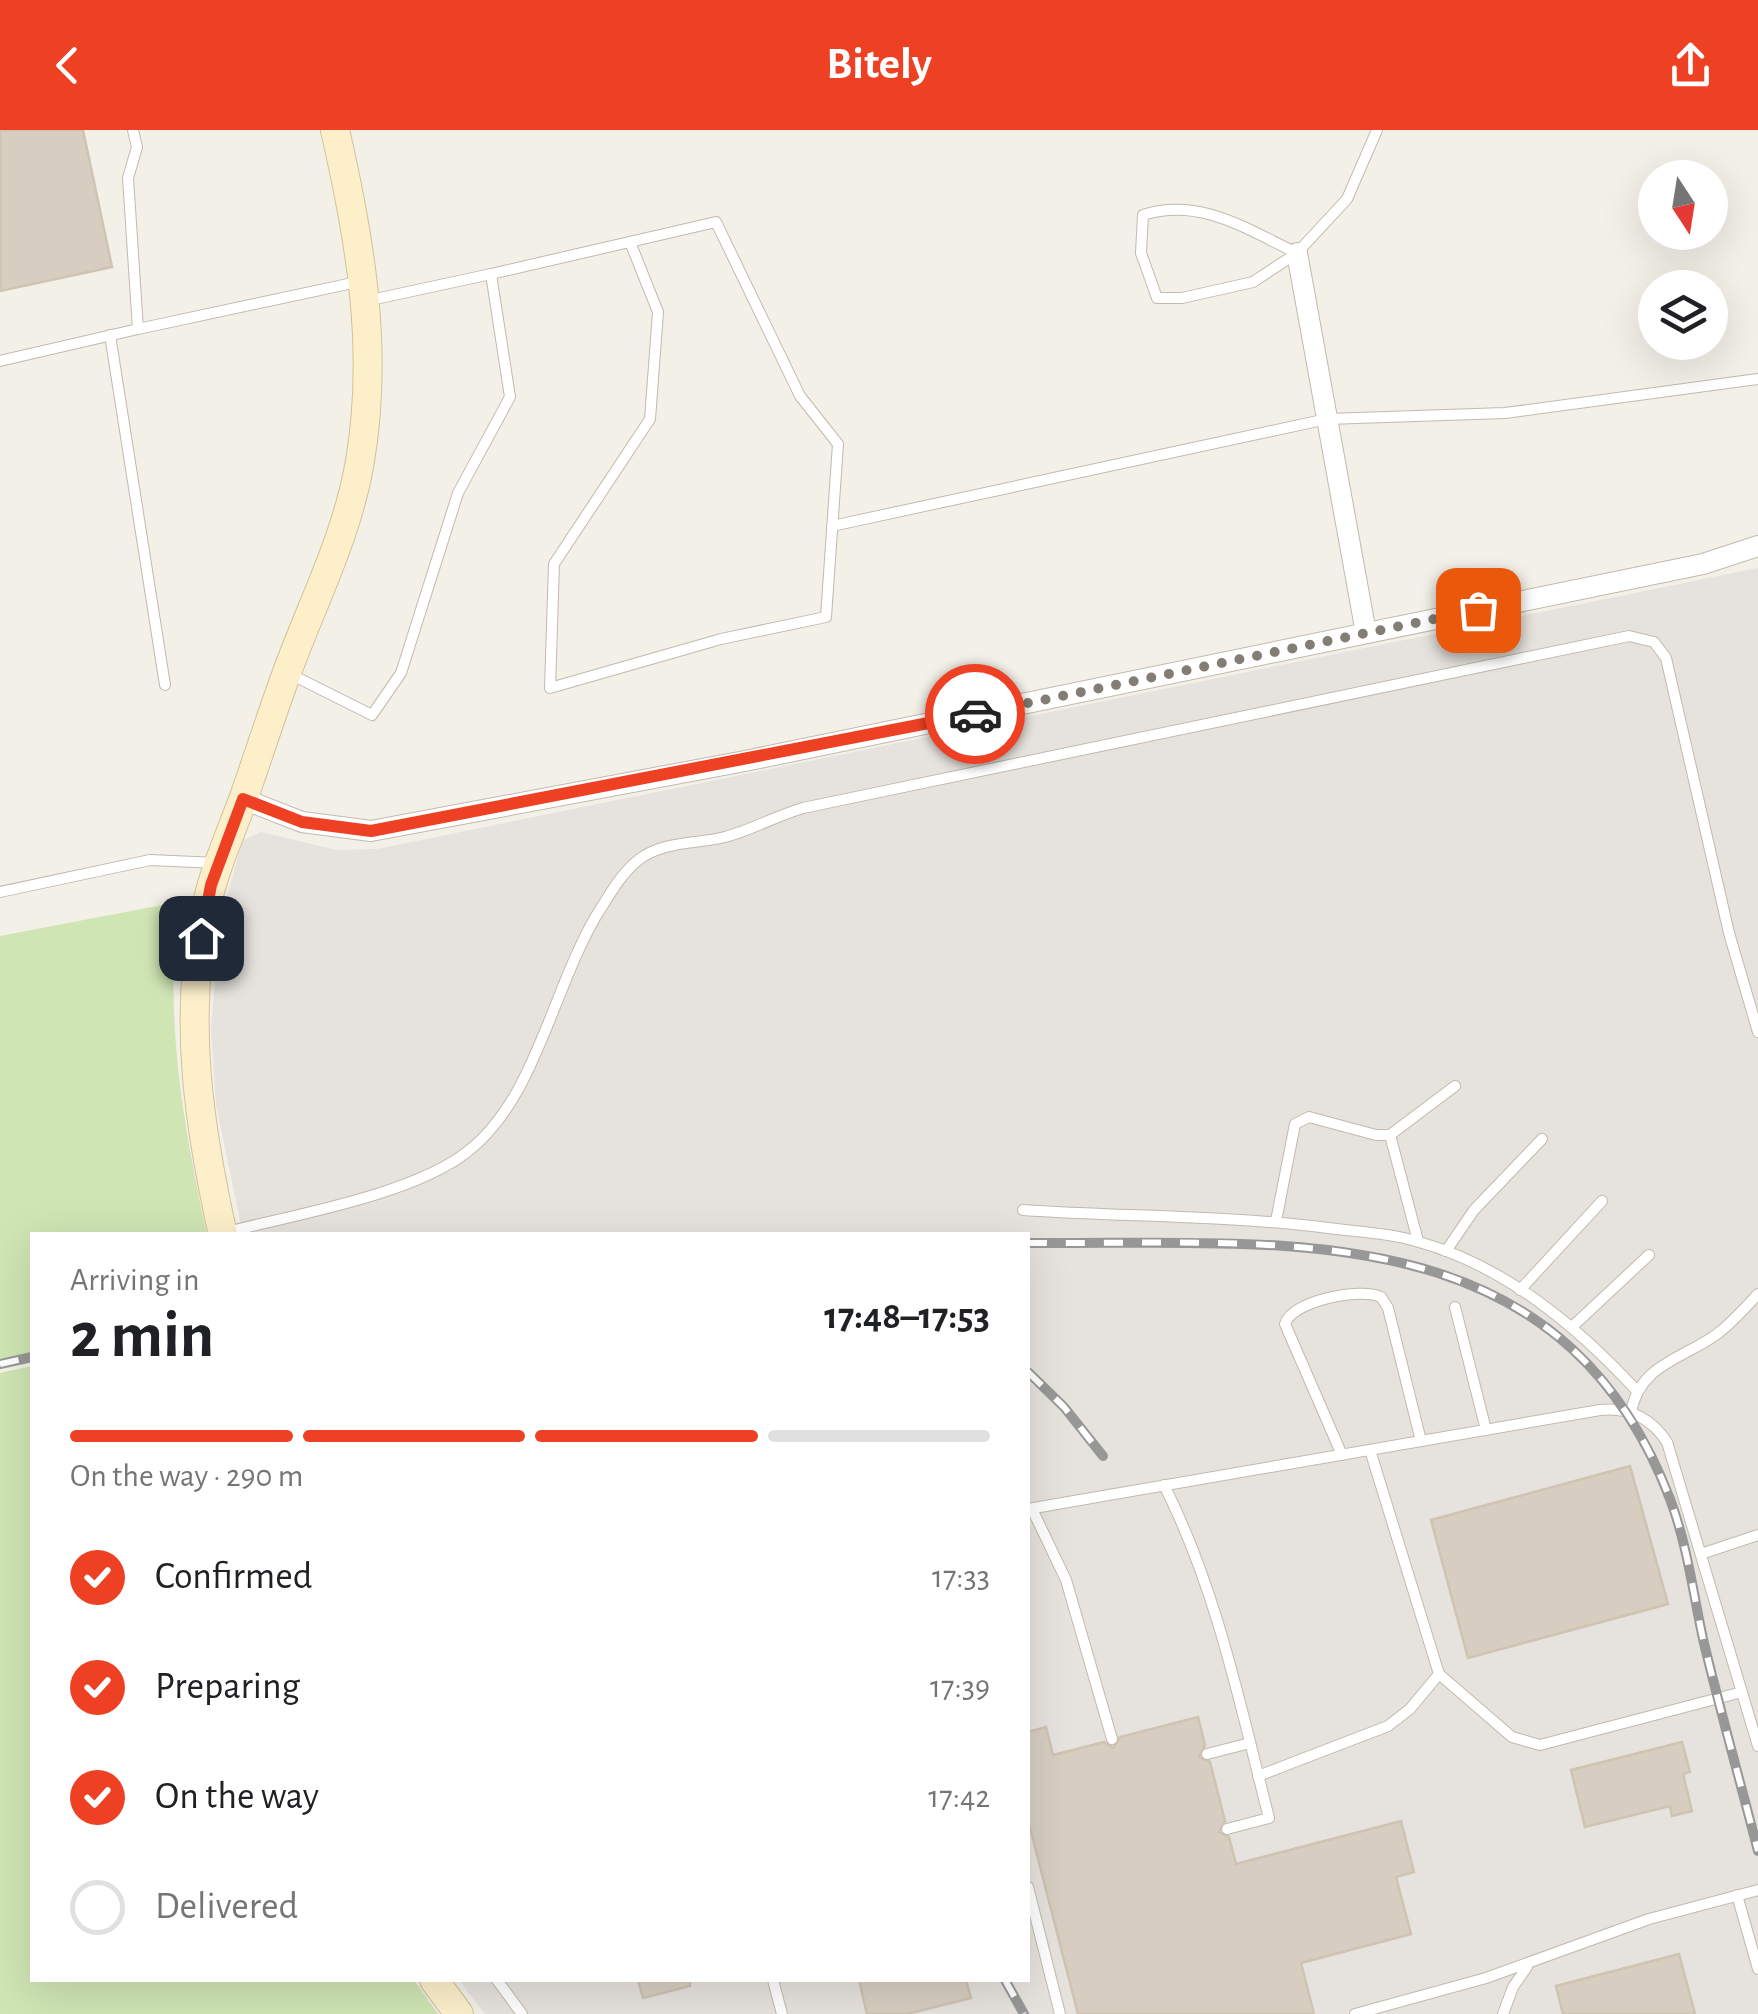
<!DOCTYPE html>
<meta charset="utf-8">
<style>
body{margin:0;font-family:"Alegreya Sans",sans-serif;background:#f6f6f6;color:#202124;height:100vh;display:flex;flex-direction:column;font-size:38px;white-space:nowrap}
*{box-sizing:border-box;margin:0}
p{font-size:32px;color:#757577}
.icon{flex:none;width:55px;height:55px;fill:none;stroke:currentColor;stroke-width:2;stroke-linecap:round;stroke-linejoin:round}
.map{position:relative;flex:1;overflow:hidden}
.details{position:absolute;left:30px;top:1102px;width:1000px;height:750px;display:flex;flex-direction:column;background:#fff;border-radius:0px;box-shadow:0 10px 40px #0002}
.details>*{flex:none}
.needle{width:65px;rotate:168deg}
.buttons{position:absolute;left:1638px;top:30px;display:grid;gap:20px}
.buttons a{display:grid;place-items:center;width:90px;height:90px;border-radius:50%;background:#fff;box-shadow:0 10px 40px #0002;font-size:50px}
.pin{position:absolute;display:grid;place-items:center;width:85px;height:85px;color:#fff;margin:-42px;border-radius:20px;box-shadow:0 5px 15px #0006}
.courier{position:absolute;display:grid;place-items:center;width:100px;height:100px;margin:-50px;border:8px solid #ee4124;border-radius:50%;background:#fff;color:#222;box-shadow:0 2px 12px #0007}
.overview em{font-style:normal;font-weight:700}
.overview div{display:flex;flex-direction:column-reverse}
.overview{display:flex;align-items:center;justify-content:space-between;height:170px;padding:0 40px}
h1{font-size:65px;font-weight:700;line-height:75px}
.bar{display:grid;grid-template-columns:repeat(4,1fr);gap:15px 10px;align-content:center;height:120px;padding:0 40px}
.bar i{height:12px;border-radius:8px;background:#e0e0e0}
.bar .current{background:#ee4124}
.bar p{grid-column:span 4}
ol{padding:0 40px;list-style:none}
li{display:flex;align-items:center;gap:30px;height:110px}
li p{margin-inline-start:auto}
li .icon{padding:10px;border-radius:50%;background:#ee4124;color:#fff;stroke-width:4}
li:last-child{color:#757577}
li i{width:55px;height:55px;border:5px solid #e0e0e0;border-radius:50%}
header{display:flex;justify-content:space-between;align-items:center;height:130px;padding:0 40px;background:#ee4124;color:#fff;font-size:45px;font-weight:700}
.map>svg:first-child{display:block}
.industrial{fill:#e6e2dd}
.green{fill:#cfe5b3}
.building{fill:#d7cec1;stroke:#cfc3b2;stroke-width:2.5}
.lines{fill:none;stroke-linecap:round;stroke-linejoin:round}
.lane-casing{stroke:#c1baae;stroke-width:12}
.street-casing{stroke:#c1baae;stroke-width:22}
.secondary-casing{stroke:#d0c29a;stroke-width:30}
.lane{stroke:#fff;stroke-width:10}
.street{stroke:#fff;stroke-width:20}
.secondary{stroke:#fcefca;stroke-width:28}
.rail-casing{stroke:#979797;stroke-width:10}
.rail{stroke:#fff;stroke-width:6;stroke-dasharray:19;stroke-linecap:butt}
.done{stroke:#837e75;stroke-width:10;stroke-dasharray:0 18}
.route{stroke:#ee4124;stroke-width:12}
</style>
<header><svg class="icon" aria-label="back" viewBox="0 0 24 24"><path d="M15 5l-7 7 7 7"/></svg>Bitely<svg class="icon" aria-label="share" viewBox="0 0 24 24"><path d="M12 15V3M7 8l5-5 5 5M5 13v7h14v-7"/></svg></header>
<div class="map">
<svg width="1758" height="1884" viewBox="0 0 1758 1884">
<rect width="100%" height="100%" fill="#f3f0e8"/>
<!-- industrial -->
<path class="industrial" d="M1758,438v1446h-1273l-26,-34h569v-745h-785l-27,-130 -5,-78 9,-103 22,-83 19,-9 76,18 40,-1z"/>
<!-- green -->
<g class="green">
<path d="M178,772c-13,120 4,216 29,333h-175v118l-32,6v-423z"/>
<path d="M32,1236v614h382l24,34h-438v-641z"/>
</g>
<!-- building -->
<g class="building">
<path d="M0,0h83l29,137 -112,24z"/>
<path d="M1630,1336l38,138 -200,54 -37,-138z"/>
<path d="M1198,1587l7,28 -6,12 11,5 15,59 -6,11 10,5 7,27 165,-43 13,51 -18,5 15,57 -110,29 13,51h-236l-50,-194v-88l18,-5 7,28 51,-13 9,6 7,-11z"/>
<path d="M1682,1612l8,30 -7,2 9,37 -20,5 -2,-10 -85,21 -14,-57z"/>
<path d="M1679,1824l16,60h-132l-7,-28z"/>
<path d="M638,1850h52v6l-47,12z"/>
<path d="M859,1850h107l5,18 -64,16h-40z"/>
</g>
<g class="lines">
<!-- lane casing -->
<g class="lane-casing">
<g id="lane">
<path d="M1297,123c-51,-24 -97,-56 -154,-38l-2,38 16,45h25l71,-16 44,-29 50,-54 30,-69"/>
<path d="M491,144l225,-52 84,174 38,48 -12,173 -105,22 -171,49 4,-124 96,-145 8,-107 -28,-70"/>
<path d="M138,199l224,-48"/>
<path d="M110,205l55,350"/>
<path d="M0,231l138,-32 -10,-151 9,-31 -4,-17"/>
<path d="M832,396l495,-107 178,-6 253,-34"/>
<path d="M290,544l82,41 29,-42 57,-180 52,-96 -19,-123 -125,27"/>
<path d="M0,762l150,-32 68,3"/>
<path d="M1390,1005l28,106"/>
<path d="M1023,1080c102,7 203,5 305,18 30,4 62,5 91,14 86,24 158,84 218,149"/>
<path d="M1276,1091l19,-97 14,-7 67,18h14l65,-49"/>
<path d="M223,1103c70,-18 189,-38 244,-81 70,-53 86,-169 134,-244 12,-19 24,-40 43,-52 25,-15 53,-12 81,-19 26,-7 51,-21 78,-29l826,-172 25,6 12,16 63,275 29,99"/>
<path d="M1446,1121l28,-41 68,-71"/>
<path d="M1520,1160l82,-89"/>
<path d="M1455,1177l31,123"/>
<path d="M1573,1196l76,-71"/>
<path d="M1631,1282c9,-48 52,-53 86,-78 15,-11 28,-26 41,-40"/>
<path d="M1370,1320l69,224 73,63 28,8 202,-53"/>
<path d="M1342,1325l-57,-131c6,-23 76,-37 96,-27l7,11 33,133"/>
<path d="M1164,1355c53,105 76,220 105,333l-42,11"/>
<path d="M1028,1379l572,-99c29,-3 51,8 67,32l91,304"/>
<path d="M1032,1379l34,71 46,159"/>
<path d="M1701,1424l57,-19"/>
<path d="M1207,1624l43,-11"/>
<path d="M1258,1646l130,-50 22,-17 29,-35"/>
<path d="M1028,1757l32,127"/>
<path d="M1737,1765l21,74"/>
<path d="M497,1850l25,34"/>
<path d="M773,1850l9,34"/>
<path d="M1355,1884l131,-36 163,-59 109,-29"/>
<path d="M1503,1884l10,-27 14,-20"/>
</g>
</g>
<!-- street casing -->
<g class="street-casing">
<g id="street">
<path d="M1297,123l69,380"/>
<path d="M243,669l59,23 69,9 374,-70 958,-197 55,-18"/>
</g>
</g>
<!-- secondary casing -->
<g class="secondary-casing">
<g id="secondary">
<path d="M223,1105c-24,-108 -40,-213 -18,-323 8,-40 25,-77 39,-115 14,-40 27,-81 42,-122 26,-72 61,-137 74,-214 19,-112 0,-222 -25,-331"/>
<path d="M434,1850l25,34"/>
</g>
</g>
<!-- lane -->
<use href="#lane" class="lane"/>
<!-- street -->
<use href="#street" class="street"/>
<!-- secondary -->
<use href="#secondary" class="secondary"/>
<!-- rail casing -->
<g class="rail-casing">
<g id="rail">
<path d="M1028,1113c252,2 531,-34 642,256 17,45 23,93 33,140 17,71 37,142 55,212"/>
<path d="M0,1234l32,-7"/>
<path d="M1028,1242l36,35 39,49"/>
<path d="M1005,1850l19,34"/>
</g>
</g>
<!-- rail -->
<use href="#rail" class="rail"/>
</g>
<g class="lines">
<!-- done -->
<path class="done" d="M975,584l503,-104"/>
<!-- route -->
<path class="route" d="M201,808l10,-53 32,-86 59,23 69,9 604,-117"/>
</g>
</svg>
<div class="buttons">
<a><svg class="needle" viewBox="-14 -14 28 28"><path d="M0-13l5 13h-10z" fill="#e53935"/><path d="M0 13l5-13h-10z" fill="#757577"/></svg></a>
<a><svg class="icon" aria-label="layers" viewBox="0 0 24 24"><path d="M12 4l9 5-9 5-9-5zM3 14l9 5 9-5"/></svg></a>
</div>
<div class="pin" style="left:1478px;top:480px;background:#ea580c"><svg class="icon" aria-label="bag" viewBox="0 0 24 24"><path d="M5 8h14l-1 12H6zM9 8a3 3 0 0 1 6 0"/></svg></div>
<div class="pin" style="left:201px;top:808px;background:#1f2937"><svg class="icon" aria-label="home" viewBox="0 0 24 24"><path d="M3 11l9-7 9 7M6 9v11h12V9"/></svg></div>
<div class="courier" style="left:975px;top:584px"><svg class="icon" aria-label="car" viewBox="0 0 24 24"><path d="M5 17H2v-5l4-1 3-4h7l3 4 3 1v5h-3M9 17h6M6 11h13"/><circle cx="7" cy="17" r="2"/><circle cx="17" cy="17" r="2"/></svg></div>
<section class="details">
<div class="overview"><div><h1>2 min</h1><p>Arriving in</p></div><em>17:48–17:53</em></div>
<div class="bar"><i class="current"></i><i class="current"></i><i class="current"></i><i></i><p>On the way · 290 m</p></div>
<ol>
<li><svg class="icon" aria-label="check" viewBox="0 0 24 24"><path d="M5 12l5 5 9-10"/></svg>Confirmed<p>17:33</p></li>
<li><svg class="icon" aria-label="check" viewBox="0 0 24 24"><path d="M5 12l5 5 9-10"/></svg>Preparing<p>17:39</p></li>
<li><svg class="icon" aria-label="check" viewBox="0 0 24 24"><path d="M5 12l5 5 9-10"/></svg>On the way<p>17:42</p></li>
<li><i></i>Delivered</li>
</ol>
</section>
</div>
